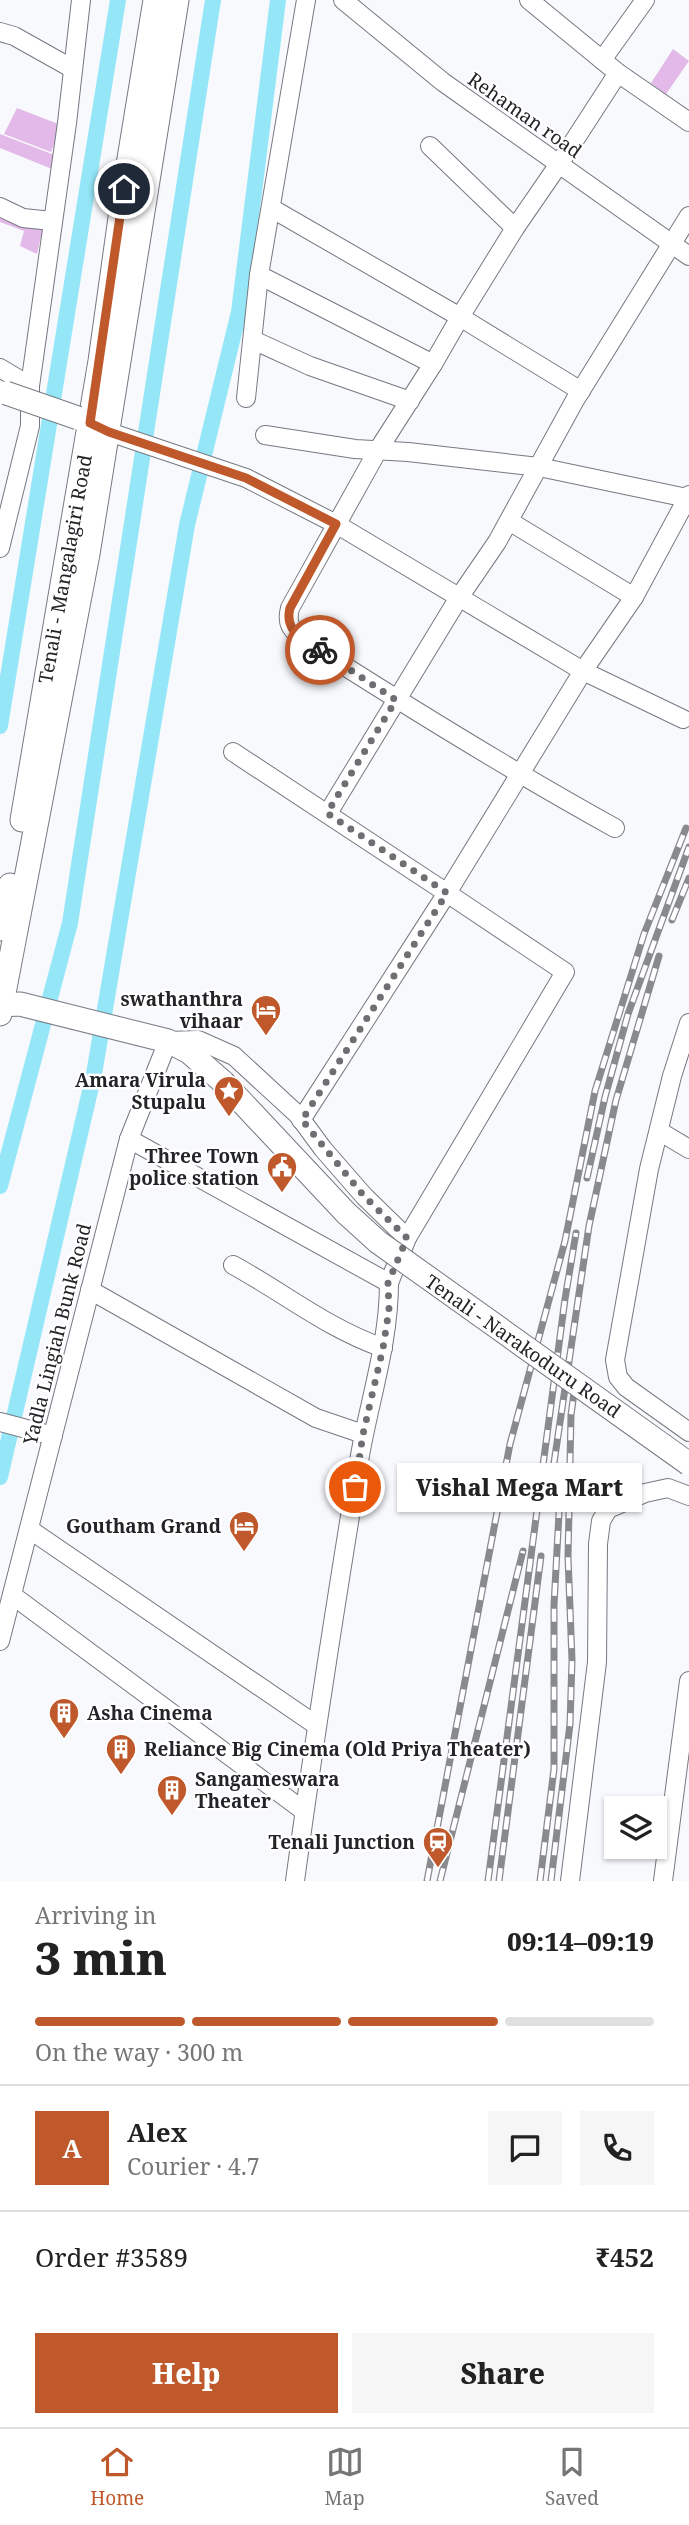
<!DOCTYPE html>
<meta charset="utf-8">
<style>
body{margin:0;font-family:"Noto Serif",serif;background:#f6f6f6;color:#222;height:100vh;display:flex;flex-direction:column;font-size:26px;white-space:nowrap}
*{box-sizing:border-box;margin:0}
p{font-size:23px;color:#767676}
.icon{flex:none;width:38px;height:38px;fill:none;stroke:currentColor;stroke-width:2;stroke-linecap:round;stroke-linejoin:round}
.map{position:relative;height:1881px;overflow:hidden}
.panel{display:flex;flex-direction:column;background:#fff;flex:1}
.panel>*{flex:none}
.fabs{position:absolute;left:604px;top:1796px;display:grid;gap:14px}
.fabs a{display:grid;place-items:center;width:63px;height:63px;border-radius:0px;background:#fff;box-shadow:0 2px 5px #0004;font-size:35px}
.pin{position:absolute;display:grid;place-items:center;width:60px;height:60px;color:#fff;margin:-30px;border:4px solid #fff;border-radius:50%;box-shadow:0 2px 7px #0007}
.courier{position:absolute;display:grid;place-items:center;width:70px;height:70px;margin:-35px;border:5px solid #bf592b;border-radius:50%;background:#fff;color:#222;box-shadow:0 2px 9px #0007}
.bubble{position:absolute;height:49px;border-radius:0px;background:#fff;box-shadow:0 2px 5px #0004;font-size:23px;font-weight:800;line-height:49px;text-align:center}
.summary em{font-style:normal;font-weight:800}
.summary div{display:flex;flex-direction:column-reverse}
.summary{display:flex;align-items:center;justify-content:space-between;height:119px;padding:0 35px}
h1{font-size:46px;font-weight:800;line-height:52px}
.bar{display:grid;grid-template-columns:repeat(4,1fr);gap:10px 7px;align-content:center;height:84px;padding:0 35px}
.bar i{height:9px;border-radius:5px;background:#e0e0e0}
.bar .current{background:#bf592b}
.bar p{grid-column:span 4}
.line{display:flex;align-items:center;gap:18px;padding:0 35px;border-top:2px solid #e0e0e0}
.line div{flex:1}
.round{display:grid;place-items:center;flex:none;width:74px;height:74px;border-radius:0px;background:#f6f6f6}
.button{display:flex;gap:14px;margin-top:auto;padding:14px 35px}
.button a{flex:1;height:80px;border-radius:0px;background:#bf592b;color:#fff;font-size:28px;font-weight:800;line-height:80px;text-align:center}
.button a+a{background:#f6f6f6;color:#222}
.tab-bar{display:flex;justify-content:space-around;align-items:center;height:98px;border-top:2px solid #e0e0e0;background:#fff;font-size:19px;color:#767676}
.tab-bar a{display:grid;justify-items:center;gap:4px}
.tab-bar .current{color:#bf592b}
.map>svg:first-child{display:block}
.green{fill:#e2b9e9}
.lines{fill:none;stroke-linecap:round;stroke-linejoin:round}
.canal{stroke:#95e7f8;stroke-width:16}
.minor-casing{stroke:#757981;stroke-width:20}
.major-casing{stroke:#757981;stroke-width:25}
.minor{stroke:#fff;stroke-width:18}
.major{stroke:#fff;stroke-width:23}
.rail-casing{stroke:#898a8e;stroke-width:7}
.rail{stroke:#fff;stroke-width:4.5;stroke-dasharray:13;stroke-linecap:butt}
.major-bridge-casing{stroke:#757981;stroke-width:25;stroke-linecap:butt}
.major-bridge{stroke:#fff;stroke-width:23}
.done{stroke:#6d6f72;stroke-width:7;stroke-dasharray:0 12.6}
.route{stroke:#bf592b;stroke-width:9}
.labels{text-anchor:middle;dominant-baseline:central;stroke-width:5;stroke-linejoin:round;paint-order:stroke}
.street-label{font-size:19px;fill:#222427;stroke:#fff}
.poi-label{font-size:19px;font-weight:bold;fill:#222427;stroke:#fff;text-anchor:end}
</style>
<div class="map">
<svg width="689" height="1881" viewBox="0 0 689 1881">
<rect width="100%" height="100%" fill="#f8f9fd"/>
<!-- green -->
<g class="green">
<path d="M673,49l16,12 -23,33 -15,-11z"/>
<path d="M17,108l44,17 -10,27 -47,-18z"/>
<path d="M0,134l57,22 -5,13 -52,-21z"/>
<path d="M0,209l44,14 -7,31 -17,-8 4,-15 -24,-9z"/>
</g>
<g class="lines">
<!-- canal -->
<g class="canal">
<path d="M0,726l118,-726"/>
<path d="M0,1186l70,-263 143,-923"/>
<path d="M0,1477l94,-403 93,-549 52,-213 39,-312"/>
</g>
<!-- minor casing -->
<g class="minor-casing">
<g id="minor">
<path d="M343,0l100,82 246,174"/>
<path d="M529,0l89,73 71,49"/>
<path d="M0,32l14,4 59,33"/>
<path d="M602,60l43,-60"/>
<path d="M430,146l85,82"/>
<path d="M0,207l23,11 29,3"/>
<path d="M271,208l189,109 121,74"/>
<path d="M259,275l174,89"/>
<path d="M253,340l57,26 100,35"/>
<path d="M0,368l30,18"/>
<path d="M246,398l13,-123 47,-275"/>
<path d="M109,432l137,46 90,46 247,147 -136,222 118,79 -158,266 -18,45"/>
<path d="M265,435l90,14 53,3 131,15 148,31"/>
<path d="M509,521l125,76"/>
<path d="M0,548l30,-122v-40l37,-263 14,-123"/>
<path d="M683,719l-100,-48 51,-74 55,-102"/>
<path d="M233,752l214,141 -146,227"/>
<path d="M328,813l130,-214 39,-57 78,-142 114,-184"/>
<path d="M615,828c-107,-59 -210,-123 -313,-189 -11,-10 -16,-15 -12,-31l88,-158 55,-86 30,-52 52,-84 44,-64 59,-91"/>
<path d="M689,1023l-17,53 -23,93 -34,191 3,17 8,10 63,45"/>
<path d="M659,1131l30,18"/>
<path d="M129,1139l260,144c0,61 -20,118 -30,178 -23,140 -45,280 -64,420"/>
<path d="M233,1265c53,29 92,62 150,83"/>
<path d="M90,1290l226,128 47,16"/>
<path d="M0,1422l53,14"/>
<path d="M29,1529l287,196"/>
<path d="M12,1595l292,216"/>
<path d="M0,1641l129,-502 39,-98 30,-1 36,16 64,59 25,34 41,47 43,42"/>
<path d="M570,1881l27,-219 1,-118 3,-23 7,-12 37,-16 23,-5 21,8"/>
<path d="M663,1881l26,-200"/>
</g>
</g>
<!-- major casing -->
<g class="major-casing">
<g id="major">
<path d="M22,820l78,-459 24,-172 31,-189"/>
<path d="M0,929l10,-44"/>
<path d="M0,1005l20,-1 148,37 21,11 34,30"/>
<path d="M0,1014l88,-460 89,-554"/>
</g>
</g>
<!-- minor -->
<use href="#minor" class="minor"/>
<!-- major -->
<use href="#major" class="major"/>
<!-- rail casing -->
<g class="rail-casing">
<g id="rail">
<path d="M672,920l17,-42"/>
<path d="M587,1178l18,-81 23,-83 61,-167"/>
<path d="M550,1490l39,-264 27,-126 43,-144"/>
<path d="M427,1881l83,-437 55,-203 30,-150 49,-157 42,-106"/>
<path d="M440,1881l83,-330"/>
<path d="M488,1881l77,-582 11,-66"/>
<path d="M499,1881l42,-325"/>
<path d="M540,1881l14,-112v-164l6,-110"/>
<path d="M551,1881l19,-157 2,-64 -4,-103 3,-142 5,-37"/>
</g>
</g>
<!-- rail -->
<use href="#rail" class="rail"/>
<!-- major-bridge casing -->
<g class="major-bridge-casing">
<g id="major-bridge">
<path d="M6,393l72,25"/>
<path d="M223,1082l123,131 32,29 311,222"/>
</g>
</g>
<!-- major-bridge -->
<use href="#major-bridge" class="major-bridge"/>
</g>
<g class="lines">
<!-- done -->
<path class="done" d="M320,650l76,50 -69,113 120,80 -145,227 62,76 43,42 -19,45 1,27 -6,38 -20,86 -8,53"/>
<!-- route -->
<path class="route" d="M124,189l-34,234 19,9 137,46 90,46 -46,84c-6,23 13,31 30,42"/>
</g>
<!-- icons -->
<defs>
<g id="hotel-pin" transform="scale(1.575)"><path d="M0 17L-7.5 6A9.5 9.5 0 1 1 7.5 6Z" fill="#bf592b" stroke="#fff"/><path d="M-6-4.5h1.5V1H6V5H4.5V3h-9V5H-6ZM-4 0a1.8 1.8 0 1 1 3.6 0ZM.5 0V-2.5h3Q6-2.5 6 0Z" fill="#fff"/></g>
<g id="sight-pin" transform="scale(1.575)"><path d="M0 17L-7.5 6A9.5 9.5 0 1 1 7.5 6Z" fill="#bf592b" stroke="#fff"/><path d="M0-6L1.8-2.2L6-1.7L2.9 1.2L3.7 5.4L0 3.3L-3.7 5.4L-2.9 1.2L-6-1.7L-1.8-2.2Z" fill="#fff"/></g>
<g id="civic-pin" transform="scale(1.575)"><path d="M0 17L-7.5 6A9.5 9.5 0 1 1 7.5 6Z" fill="#bf592b" stroke="#fff"/><path d="M-.6-6.5H3V-4.5H.6V-3L4-1V1h2V6H-6V1h2V-1L-.6-3ZM-1.2 2.5V6h2.4V2.5Z" fill="#fff"/></g>
<g id="building-pin" transform="scale(1.575)"><path d="M0 17L-7.5 6A9.5 9.5 0 1 1 7.5 6Z" fill="#bf592b" stroke="#fff"/><path d="M-4-6H4V6H1V3H-1V6H-4ZM-2.5-4.3h1.7v1.8h-1.7ZM.8-4.3h1.7v1.8H.8ZM-2.5-1h1.7V.8h-1.7ZM.8-1h1.7V.8H.8Z" fill="#fff"/></g>
<g id="station-pin" transform="scale(1.575)"><path d="M0 17L-7.5 6A9.5 9.5 0 1 1 7.5 6Z" fill="#bf592b" stroke="#fff"/><path d="M-3-6H3Q5-6 5-4V2Q5 4 3 4L4.5 6H3L1.5 4h-3L-3 6H-4.5L-3 4Q-5 4-5 2V-4Q-5-6-3-6ZM-3.5-4v3h7v-3ZM-3.5 1v1.5H-2V1ZM2 1v1.5H3.5V1Z" fill="#fff"/></g>
</defs>
<g fill-rule="evenodd">
<use href="#hotel-pin" x="266" y="1010"/>
<use href="#sight-pin" x="229" y="1091"/>
<use href="#civic-pin" x="282" y="1167"/>
<use href="#hotel-pin" x="244" y="1526"/>
<use href="#building-pin" x="64" y="1713"/>
<use href="#building-pin" x="121" y="1749"/>
<use href="#building-pin" x="172" y="1790"/>
<use href="#station-pin" x="438" y="1842"/>
</g>
<g class="labels">
<!-- street labels -->
<g class="street-label">
<text transform="translate(525 115) rotate(35)">Rehaman road</text>
<text transform="translate(65 569) rotate(-80)">Tenali - Mangalagiri Road</text>
<text transform="translate(57 1334) rotate(-76)">Yadla Lingiah Bunk Road</text>
<text transform="translate(523 1346) rotate(35)">Tenali - Narakoduru Road</text>
</g>
<!-- poi labels -->
<g class="poi-label">
<text x="243" y="999">swathanthra<tspan x="243" dy="22">vihaar</tspan></text>
<text x="206" y="1080">Amara Virula<tspan x="206" dy="22">Stupalu</tspan></text>
<text x="259" y="1156">Three Town<tspan x="259" dy="22">police station</tspan></text>
<text x="221" y="1526">Goutham Grand</text>
<text x="87" y="1713" text-anchor="start">Asha Cinema</text>
<text x="144" y="1749" text-anchor="start">Reliance Big Cinema (Old Priya Theater)</text>
<text x="195" y="1779" text-anchor="start">Sangameswara<tspan x="195" dy="22">Theater</tspan></text>
<text x="415" y="1842">Tenali Junction</text>
</g>
</g>
</svg>
<div class="fabs">
<a><svg class="icon" aria-label="layers" viewBox="0 0 24 24"><path d="M12 4l9 5-9 5-9-5zM3 14l9 5 9-5"/></svg></a>
</div>
<div class="pin" style="left:355px;top:1487px;background:#ea580c"><svg class="icon" aria-label="bag" viewBox="0 0 24 24"><path d="M5 8h14l-1 12H6zM9 8a3 3 0 0 1 6 0"/></svg></div>
<div class="pin" style="left:124px;top:189px;background:#1f2937"><svg class="icon" aria-label="home" viewBox="0 0 24 24"><path d="M3 11l9-7 9 7M6 9v11h12V9"/></svg></div>
<div class="courier" style="left:320px;top:650px"><svg class="icon" aria-label="bike" viewBox="0 0 24 24"><circle cx="6" cy="16" r="4"/><circle cx="18" cy="16" r="4"/><path d="M6 16l4-8h5l3 8M10 8l3 8H6M13 5h3"/></svg></div>
<div class="bubble" style="left:397px;top:1463px;width:245px">Vishal Mega Mart</div>
</div>
<section class="panel">
<div class="summary"><div><h1>3 min</h1><p>Arriving in</p></div><em>09:14–09:19</em></div>
<div class="bar"><i class="current"></i><i class="current"></i><i class="current"></i><i></i><p>On the way · 300 m</p></div>
<div class="line" style="height:126px"><b class="round" style="background:#bf592b;color:#fff">A</b><div><b>Alex</b><p>Courier · 4.7</p></div><a class="round"><svg class="icon" aria-label="chat" viewBox="0 0 24 24"><path d="M4 5h16v11H9l-5 4z"/></svg></a><a class="round"><svg class="icon" aria-label="phone" viewBox="0 0 24 24"><path d="M5 4h4l2 5-3 2q2 4 5 5l2-3 5 2v4C11 20 4 13 5 4z"/></svg></a></div>
<div class="line" style="height:91px"><div>Order #3589</div><b>₹452</b></div>
<div class="button"><a>Help</a><a>Share</a></div>
</section>
<nav class="tab-bar">
<a class="current"><svg class="icon" aria-label="home" viewBox="0 0 24 24"><path d="M3 11l9-7 9 7M6 9v11h12V9"/></svg>Home</a>
<a><svg class="icon" aria-label="map" viewBox="0 0 24 24"><path d="M3 6l6-2 6 2 6-2v14l-6 2-6-2-6 2zM9 4v14M15 6v14"/></svg>Map</a>
<a><svg class="icon" aria-label="saved" viewBox="0 0 24 24"><path d="M7 4h10v16l-5-4-5 4z"/></svg>Saved</a>
</nav>
